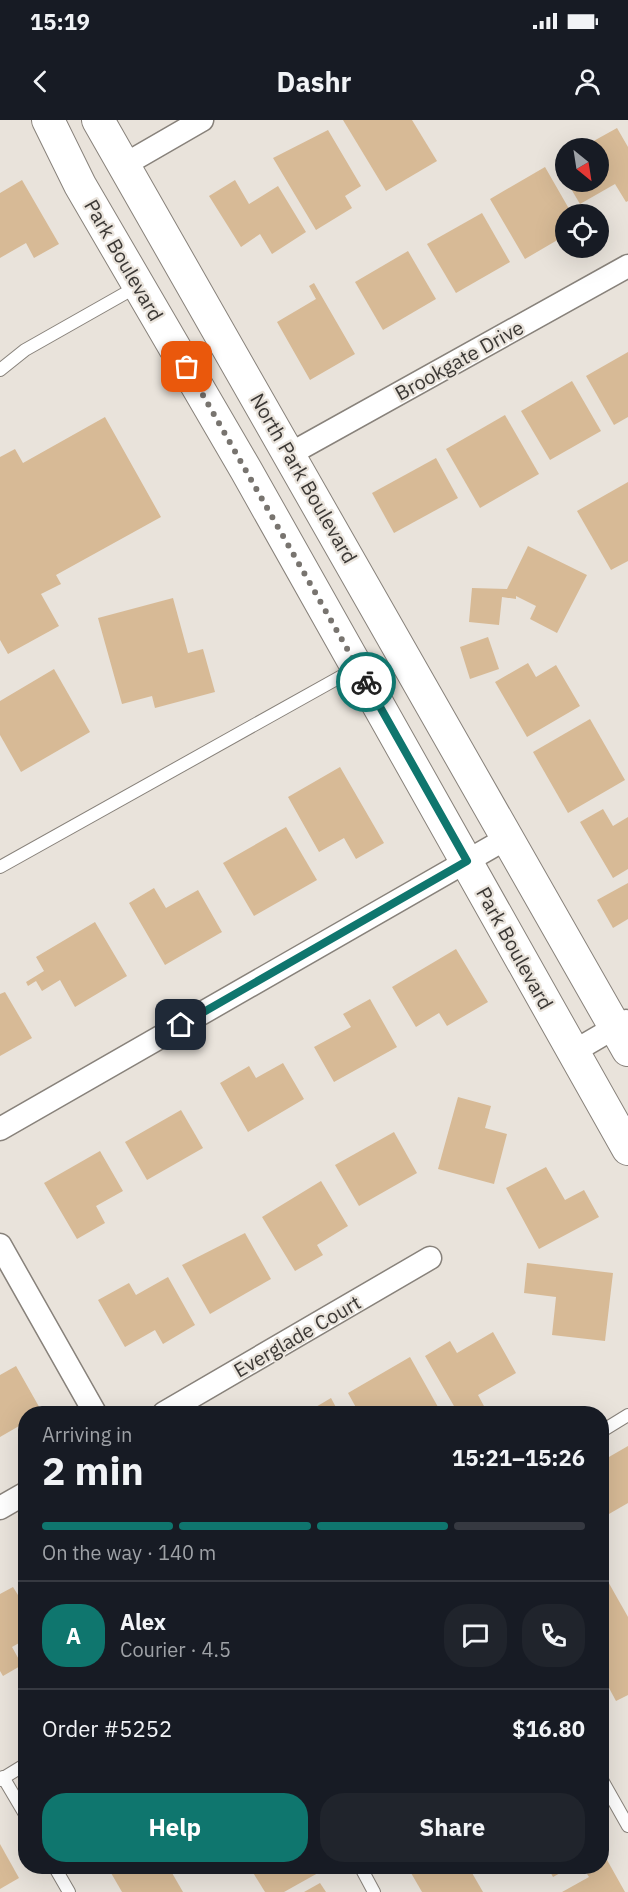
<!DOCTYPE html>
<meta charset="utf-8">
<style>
body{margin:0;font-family:"IBM Plex Sans",sans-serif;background:#20242c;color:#f1f3f6;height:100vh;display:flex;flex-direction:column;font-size:22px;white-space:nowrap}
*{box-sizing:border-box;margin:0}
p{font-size:20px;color:#9ea1a6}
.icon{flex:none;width:33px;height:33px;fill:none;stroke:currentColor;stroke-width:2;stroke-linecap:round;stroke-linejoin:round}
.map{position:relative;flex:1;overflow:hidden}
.side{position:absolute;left:18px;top:1286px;width:591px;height:468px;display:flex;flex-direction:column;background:#171b24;border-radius:24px;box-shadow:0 6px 24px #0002}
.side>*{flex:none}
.needle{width:39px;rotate:150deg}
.controls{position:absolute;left:555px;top:18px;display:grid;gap:12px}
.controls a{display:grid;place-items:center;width:54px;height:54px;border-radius:50%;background:#171b24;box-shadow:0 6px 24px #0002;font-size:30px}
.pin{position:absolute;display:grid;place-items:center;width:51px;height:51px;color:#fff;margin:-26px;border-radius:12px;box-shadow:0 3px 9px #0006}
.courier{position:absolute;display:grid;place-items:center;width:60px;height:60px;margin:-30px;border:4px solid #0f766e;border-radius:50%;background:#fff;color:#222;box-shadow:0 2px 8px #0007}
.head em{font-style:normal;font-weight:800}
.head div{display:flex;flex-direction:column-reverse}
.head{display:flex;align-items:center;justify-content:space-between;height:102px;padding:0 24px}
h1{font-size:39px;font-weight:800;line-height:45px}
.bar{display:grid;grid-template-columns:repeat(4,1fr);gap:9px 6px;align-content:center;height:72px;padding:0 24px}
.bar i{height:8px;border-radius:4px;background:#363941}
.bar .active{background:#0f766e}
.bar p{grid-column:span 4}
.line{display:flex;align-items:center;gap:15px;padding:0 24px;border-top:2px solid #363941}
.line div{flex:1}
.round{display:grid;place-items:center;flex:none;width:63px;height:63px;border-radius:24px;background:#20242c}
.button{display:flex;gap:12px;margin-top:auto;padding:12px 24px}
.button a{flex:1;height:69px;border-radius:24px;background:#0f766e;color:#fff;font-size:24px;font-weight:800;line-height:69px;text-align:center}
.button a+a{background:#20242c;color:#f1f3f6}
.status{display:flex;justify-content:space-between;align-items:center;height:42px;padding:0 30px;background:#171b24;direction:ltr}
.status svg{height:16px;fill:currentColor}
header{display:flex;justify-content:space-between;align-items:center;height:78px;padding:0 24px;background:#171b24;font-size:27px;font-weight:800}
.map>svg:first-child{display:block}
.building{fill:#d7ba96}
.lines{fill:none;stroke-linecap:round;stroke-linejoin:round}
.service-casing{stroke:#88827b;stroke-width:14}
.minor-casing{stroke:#88827b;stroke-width:25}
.secondary-casing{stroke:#88827b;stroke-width:34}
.service{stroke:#fff;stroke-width:12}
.minor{stroke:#fff;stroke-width:22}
.secondary{stroke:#fff;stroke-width:32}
.done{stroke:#78746f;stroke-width:6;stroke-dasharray:0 10.8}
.route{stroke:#0f766e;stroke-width:8}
.labels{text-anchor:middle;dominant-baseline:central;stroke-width:4.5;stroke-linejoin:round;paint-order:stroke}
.street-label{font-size:20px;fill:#3b3835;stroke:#e9e3db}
</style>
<div class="status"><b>15:19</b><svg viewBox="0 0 49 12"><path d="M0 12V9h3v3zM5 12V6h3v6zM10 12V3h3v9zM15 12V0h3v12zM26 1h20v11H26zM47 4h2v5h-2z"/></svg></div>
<header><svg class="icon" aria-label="back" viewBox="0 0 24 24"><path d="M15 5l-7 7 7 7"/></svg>Dashr<svg class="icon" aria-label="person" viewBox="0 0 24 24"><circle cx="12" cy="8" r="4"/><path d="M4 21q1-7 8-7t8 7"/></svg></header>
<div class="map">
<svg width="628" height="1772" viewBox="0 0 628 1772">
<rect width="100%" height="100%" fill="#e9e3db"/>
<!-- building -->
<g class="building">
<path d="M343,0h69l25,41 -51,30z"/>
<path d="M617,8l11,19v54l-2,1 -11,-18 -35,20 -13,-22h31v-34h-17z"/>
<path d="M328,10l33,56 -16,10 7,12 -36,22 -43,-72z"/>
<path d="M566,37v22l-10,-16z"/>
<path d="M545,47l27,47h-6v21l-41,24 -35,-60z"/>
<path d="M22,60l37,64 -25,14 -8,-15 -26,15v-65z"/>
<path d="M235,60l14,24 29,-18 28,46 -34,22 -12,-20 -19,13 -32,-51z"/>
<path d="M482,93l28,49 -54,31 -29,-49z"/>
<path d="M408,131l28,48 -53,31 -28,-48z"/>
<path d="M314,163l41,71 -45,26 -33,-58 39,-23 -7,-13z"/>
<path d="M628,232v65l-14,8 -28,-49z"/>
<path d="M572,261l29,50 -51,29 -29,-49z"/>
<path d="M505,295l34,59 -59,34 -34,-59z"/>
<path d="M105,297l56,100 -105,58 5,9 -20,10 18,32 -51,28 -8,-14v-183l15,-8 8,14z"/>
<path d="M436,338l22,40 -64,35 -22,-40z"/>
<path d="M628,362v79l-17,9 -34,-59z"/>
<path d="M528,426l59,29 -30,58 -27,-14 6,-13 -20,-10v3l-14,-2 -3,28 -30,-3 3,-34 35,1z"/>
<path d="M173,478l15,55 15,-4 12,43 -60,16 -3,-12 -30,8 -24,-86z"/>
<path d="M488,517l11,32 -29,10 -10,-32z"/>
<path d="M528,543l8,14 20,-12 24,41 -53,31 -32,-55z"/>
<path d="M54,549l36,63 -69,40 -21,-37v-34z"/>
<path d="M590,599l35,61 -57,33 -35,-61z"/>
<path d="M340,647l44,76 -28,16 -12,-21 -25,14 -31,-55z"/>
<path d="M603,689l10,17 15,-9v52l-15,9 -33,-56z"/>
<path d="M286,707l31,53 -63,36 -31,-53z"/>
<path d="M628,763v36l-15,9 -16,-28z"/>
<path d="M154,768l12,20 32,-18 24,42 -57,33 -36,-62z"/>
<path d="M95,802l32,54 -52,31 -15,-27 -18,11 -6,-10 -8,5 -2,-4 18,-11 -8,-14z"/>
<path d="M456,829l32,53 -41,24 -8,-13 -23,14 -24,-40z"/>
<path d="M5,872l27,46 -32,18v-62z"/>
<path d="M370,879l27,48 -63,35 -20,-35 37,-20 -8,-13z"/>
<path d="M283,943l21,36 -56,33 -28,-49 29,-17 7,12z"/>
<path d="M458,977l33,9 -6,22 22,6 -13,50 -56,-15z"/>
<path d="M181,990l22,38 -56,32 -22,-38z"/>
<path d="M394,1012l23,41 -58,33 -24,-41z"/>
<path d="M100,1031l23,40 -27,15 9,17 -28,16 -33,-56z"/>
<path d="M546,1047l19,33 19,-10 15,27 -60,32 -33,-61z"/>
<path d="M321,1061l27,45 -31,19 6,10 -28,16 -33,-54z"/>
<path d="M245,1113l26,46 -61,35 -28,-49z"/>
<path d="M527,1143l86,10 -8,68 -53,-6 4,-38 -32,-4z"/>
<path d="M168,1157l27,48 -32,19 -8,-14 -30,17 -27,-47 31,-17 7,12z"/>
<path d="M493,1212l23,41 -38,22 7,13 -9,5h-18l-33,-57 25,-15 7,12z"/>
<path d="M410,1237l28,50 -10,6h-69l-11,-20z"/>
<path d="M16,1246l26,46 -16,1v9l-26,15v-62z"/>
<path d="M331,1278l8,15h-29l-1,-2z"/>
<path d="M628,1326v57l-26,15v-57z"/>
<path d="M602,1451l26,46v78l-12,6 -14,-26z"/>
<path d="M13,1467l13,21v31l-14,8 10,18 -19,11 -3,-5v-77z"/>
<path d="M0,1724l19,34 -19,11z"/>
<path d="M602,1731l23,41h-63l27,-15 -7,-11h20z"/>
<path d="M107,1746h61l15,26h-61z"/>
<path d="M249,1746h65l4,7 -34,19h-19z"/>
<path d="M407,1746h61l15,26h-61z"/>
<path d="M547,1746h26l-20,11z"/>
<path d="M320,1763l6,9h-22z"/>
</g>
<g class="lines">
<!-- service casing -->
<g class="service-casing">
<g id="service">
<path d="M0,250l25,-20 113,-64"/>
<path d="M0,747l358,-200"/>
<path d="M602,1311l26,-16"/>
<path d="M3,1657l23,39"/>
<path d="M0,1660l26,-16"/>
<path d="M602,1660l26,46"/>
<path d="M54,1746l15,26"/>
<path d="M360,1746l14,26"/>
</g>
</g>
<!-- minor casing -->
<g class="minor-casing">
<g id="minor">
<path d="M124,45l78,-45"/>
<path d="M290,334l338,-188"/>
<path d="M573,932l53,-31"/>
<path d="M0,1009l509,-292"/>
<path d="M0,1125l95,168"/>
<path d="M164,1293l266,-155"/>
<path d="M0,1388l26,-15"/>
</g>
</g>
<!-- secondary casing -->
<g class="secondary-casing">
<g id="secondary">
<path d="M48,0l32,65 166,285 382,679"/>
<path d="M98,0l530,930"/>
</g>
</g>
<!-- service -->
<use href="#service" class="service"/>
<!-- minor -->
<use href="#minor" class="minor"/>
<!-- secondary -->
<use href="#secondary" class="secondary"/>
</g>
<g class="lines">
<!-- done -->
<path class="done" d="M187,247l179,315"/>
<!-- route -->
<path class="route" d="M181,905l286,-164 -101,-179"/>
</g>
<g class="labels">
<!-- street labels -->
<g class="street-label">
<text transform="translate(124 140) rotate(60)">Park Boulevard</text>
<text transform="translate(459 240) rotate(-29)">Brookgate Drive</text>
<text transform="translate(304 358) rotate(60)">North Park Boulevard</text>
<text transform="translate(515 828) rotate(61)">Park Boulevard</text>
<text transform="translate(297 1216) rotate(-30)">Everglade Court</text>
</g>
</g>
</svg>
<div class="controls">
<a><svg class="needle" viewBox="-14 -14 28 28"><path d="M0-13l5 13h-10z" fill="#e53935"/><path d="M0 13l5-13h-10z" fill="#9ea1a6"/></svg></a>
<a><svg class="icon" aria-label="locate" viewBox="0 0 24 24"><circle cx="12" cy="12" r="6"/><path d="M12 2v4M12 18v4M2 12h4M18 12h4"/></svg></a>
</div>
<div class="pin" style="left:187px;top:247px;background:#ea580c"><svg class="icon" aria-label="bag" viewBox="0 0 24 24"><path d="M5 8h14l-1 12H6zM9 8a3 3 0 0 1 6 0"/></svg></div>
<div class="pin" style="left:181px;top:905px;background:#1f2937"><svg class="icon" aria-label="home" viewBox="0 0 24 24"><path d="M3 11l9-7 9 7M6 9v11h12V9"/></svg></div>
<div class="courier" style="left:366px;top:562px"><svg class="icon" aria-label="bike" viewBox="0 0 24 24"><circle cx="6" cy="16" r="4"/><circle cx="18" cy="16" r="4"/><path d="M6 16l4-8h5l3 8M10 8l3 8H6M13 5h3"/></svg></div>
<section class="side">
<div class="head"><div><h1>2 min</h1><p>Arriving in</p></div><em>15:21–15:26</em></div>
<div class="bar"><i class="active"></i><i class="active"></i><i class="active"></i><i></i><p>On the way · 140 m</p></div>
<div class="line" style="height:108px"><b class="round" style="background:#0f766e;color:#fff">A</b><div><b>Alex</b><p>Courier · 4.5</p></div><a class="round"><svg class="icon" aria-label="chat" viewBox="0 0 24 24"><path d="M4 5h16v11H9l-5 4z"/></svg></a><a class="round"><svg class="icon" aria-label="phone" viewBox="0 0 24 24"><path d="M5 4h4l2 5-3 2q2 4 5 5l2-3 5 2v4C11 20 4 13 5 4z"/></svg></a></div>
<div class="line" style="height:78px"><div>Order #5252</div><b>$16.80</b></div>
<div class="button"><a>Help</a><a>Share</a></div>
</section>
</div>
